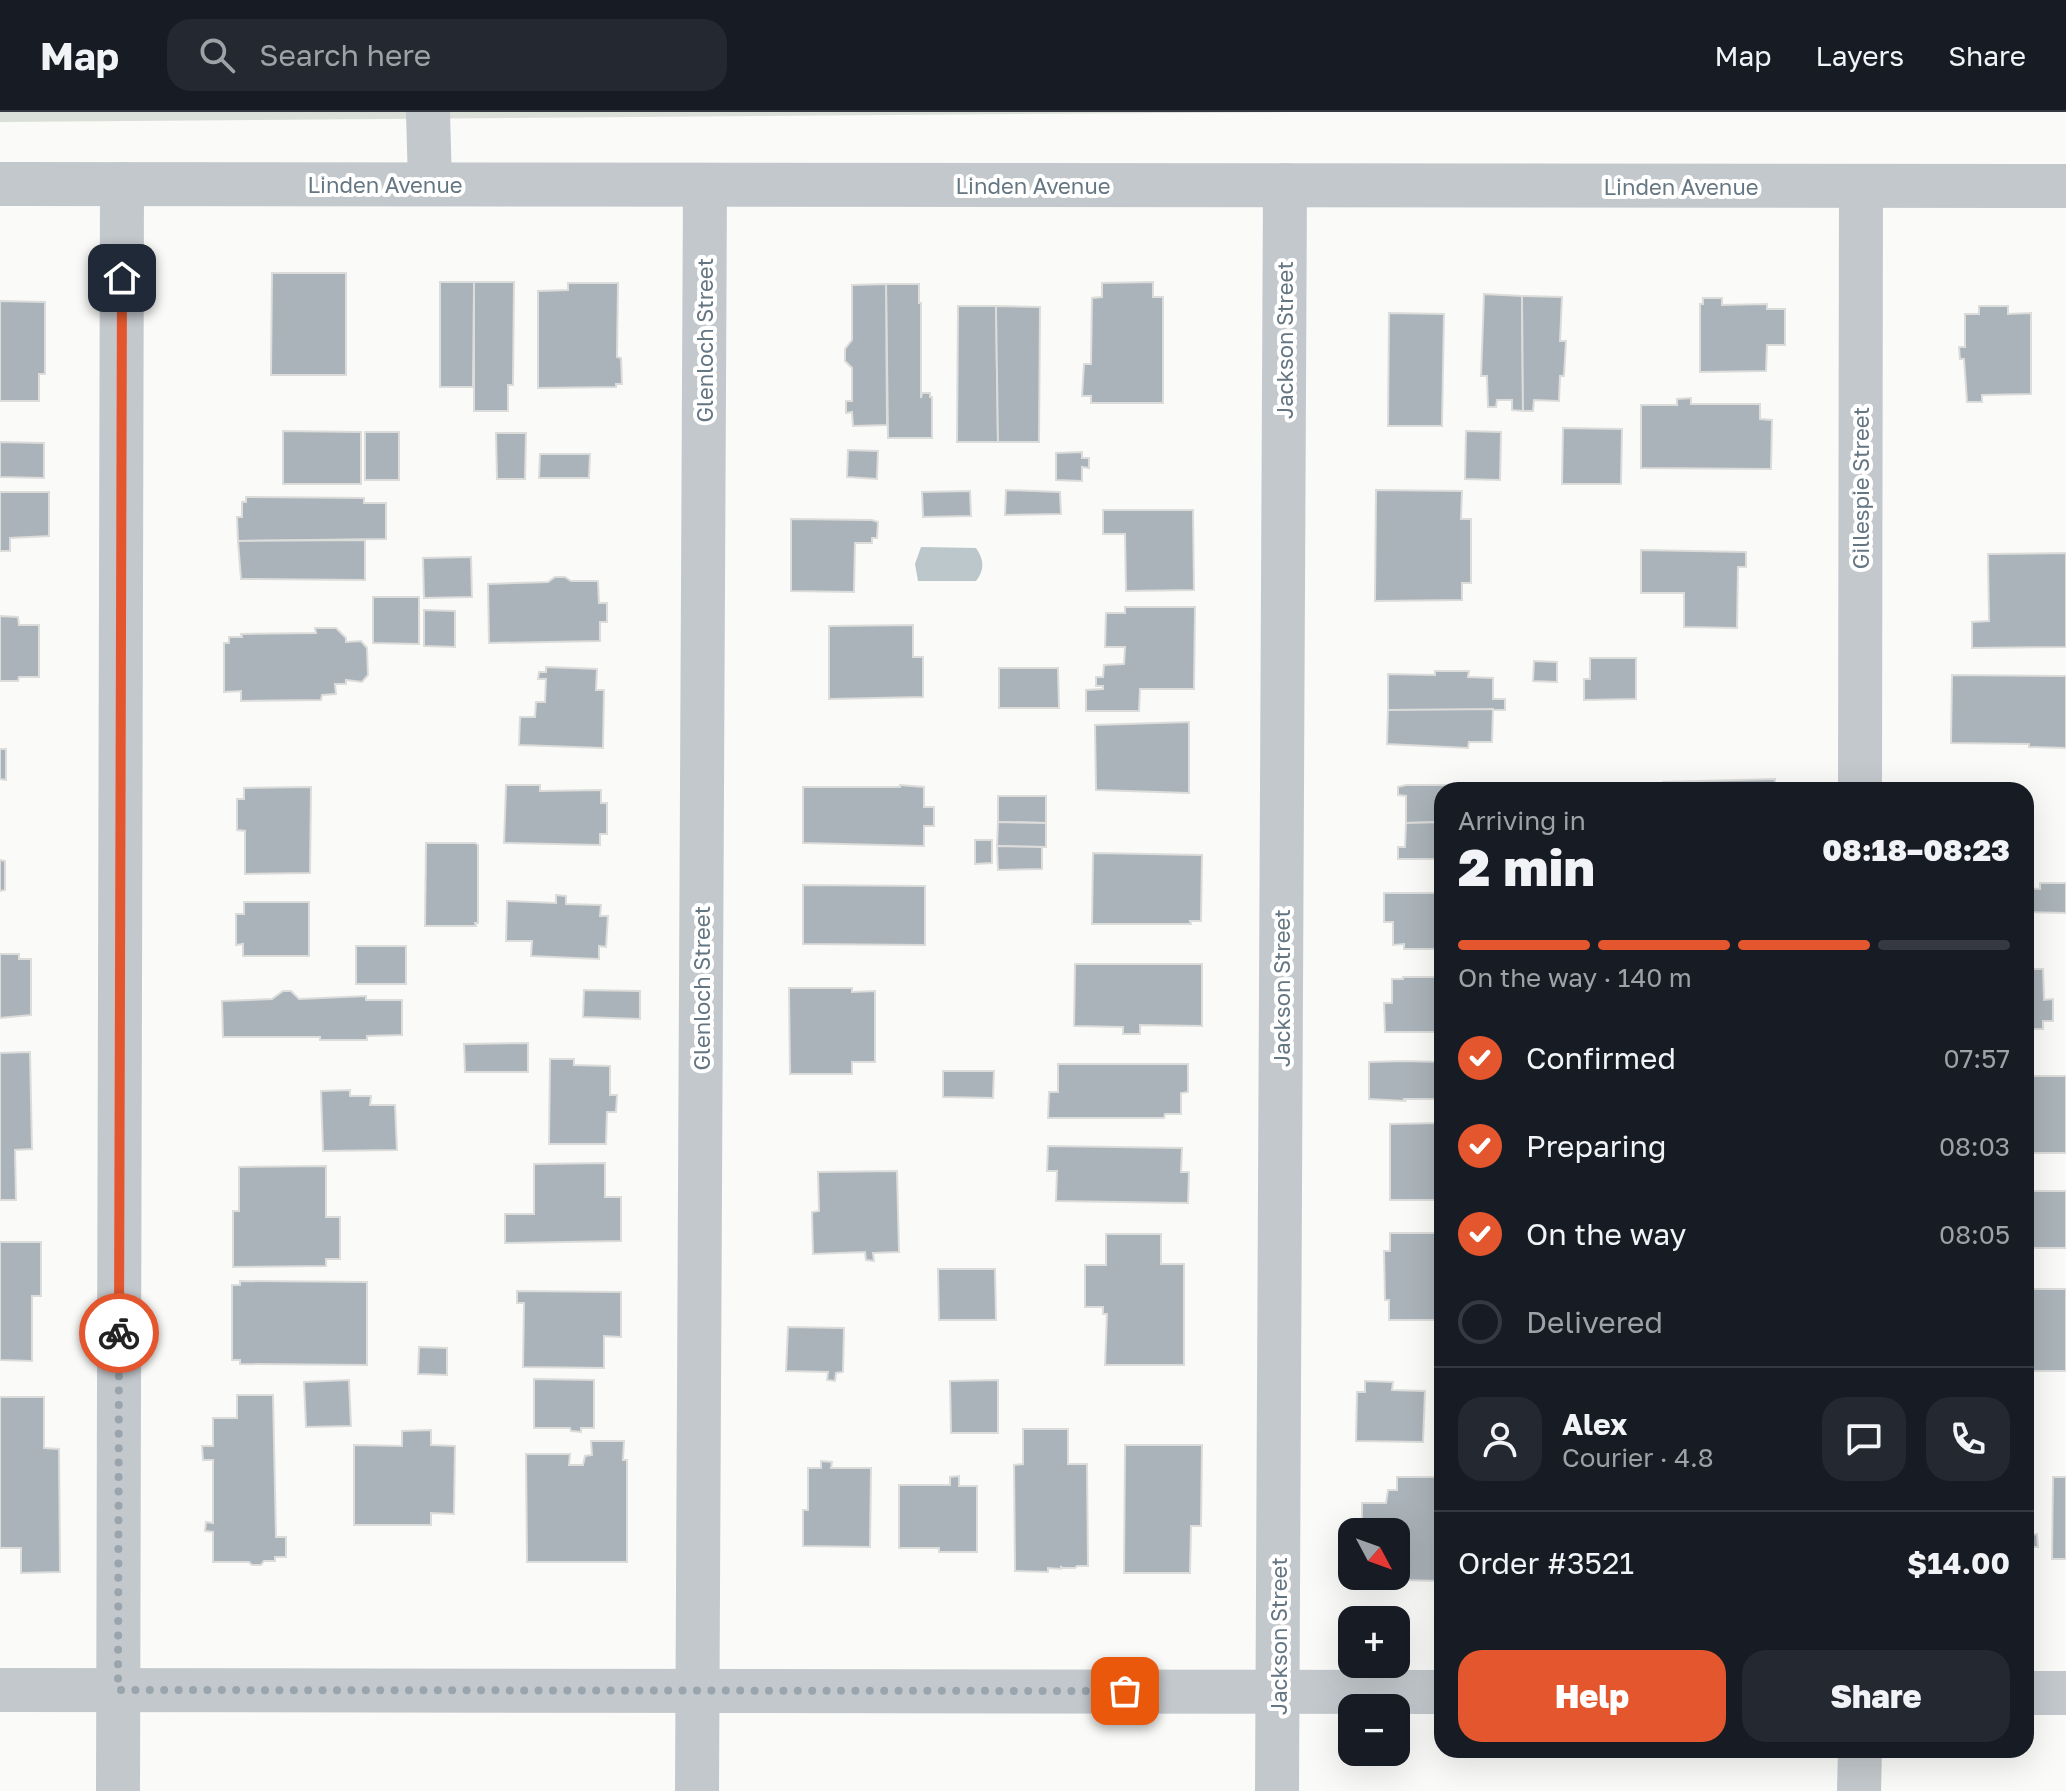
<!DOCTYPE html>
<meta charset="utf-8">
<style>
body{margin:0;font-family:"Golos Text",sans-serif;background:#242831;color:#f1f3f6;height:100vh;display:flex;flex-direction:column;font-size:30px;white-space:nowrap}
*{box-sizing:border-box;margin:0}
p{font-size:26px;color:#9ea1a6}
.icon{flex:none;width:44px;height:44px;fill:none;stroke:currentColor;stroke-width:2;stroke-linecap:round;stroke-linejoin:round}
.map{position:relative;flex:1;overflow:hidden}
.drawer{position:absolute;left:1434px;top:670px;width:600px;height:976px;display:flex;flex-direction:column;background:#171b24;border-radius:24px;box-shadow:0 8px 32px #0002}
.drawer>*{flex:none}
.needle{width:52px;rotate:131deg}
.tools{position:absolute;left:1338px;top:1406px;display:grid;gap:16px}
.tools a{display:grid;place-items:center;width:72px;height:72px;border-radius:16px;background:#171b24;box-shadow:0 8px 32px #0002;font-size:40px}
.pin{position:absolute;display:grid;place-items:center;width:68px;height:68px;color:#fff;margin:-34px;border-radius:16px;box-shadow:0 4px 12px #0006}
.courier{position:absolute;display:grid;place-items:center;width:80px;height:80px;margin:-40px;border:6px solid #e4572e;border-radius:50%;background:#fff;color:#222;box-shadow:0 2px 10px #0007}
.headline em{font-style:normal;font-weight:800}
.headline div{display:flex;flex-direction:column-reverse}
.headline{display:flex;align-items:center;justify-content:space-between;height:136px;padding:0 24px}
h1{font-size:52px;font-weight:800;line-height:60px}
.bar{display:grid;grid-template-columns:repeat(4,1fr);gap:12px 8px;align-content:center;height:96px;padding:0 24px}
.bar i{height:10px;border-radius:6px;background:#363941}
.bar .on{background:#e4572e}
.bar p{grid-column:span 4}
.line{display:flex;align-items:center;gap:20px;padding:0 24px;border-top:2px solid #363941}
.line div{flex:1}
.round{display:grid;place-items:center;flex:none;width:84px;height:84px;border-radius:24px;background:#242831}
ol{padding:0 24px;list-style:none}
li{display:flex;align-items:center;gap:24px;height:88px}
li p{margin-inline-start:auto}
li .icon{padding:8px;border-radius:50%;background:#e4572e;color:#fff;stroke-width:4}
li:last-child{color:#9ea1a6}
li i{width:44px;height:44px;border:4px solid #363941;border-radius:50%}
.action{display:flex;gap:16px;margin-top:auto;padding:16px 24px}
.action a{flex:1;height:92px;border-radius:24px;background:#e4572e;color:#fff;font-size:32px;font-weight:800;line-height:92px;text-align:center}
.action a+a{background:#242831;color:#f1f3f6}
header{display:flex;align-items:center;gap:48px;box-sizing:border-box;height:112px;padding:0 40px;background:#171b24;border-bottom:2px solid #363941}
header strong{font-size:38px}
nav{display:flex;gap:44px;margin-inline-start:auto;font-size:28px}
.search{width:560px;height:72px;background:#242831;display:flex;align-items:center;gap:20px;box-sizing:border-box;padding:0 28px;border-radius:24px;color:#9ea1a6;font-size:30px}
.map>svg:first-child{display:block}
.green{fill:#dadfd7}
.water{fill:#bbc7cb}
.building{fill:#aab3b9;stroke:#dcdcda;stroke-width:2}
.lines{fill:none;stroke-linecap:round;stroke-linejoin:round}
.minor{stroke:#c3c8cc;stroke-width:44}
.done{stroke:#99a4ac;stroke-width:8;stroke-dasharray:0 14.4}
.route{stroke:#e4572e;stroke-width:10}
.labels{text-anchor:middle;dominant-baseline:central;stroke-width:8;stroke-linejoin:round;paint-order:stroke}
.street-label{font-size:22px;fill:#657683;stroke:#fff}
</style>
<header>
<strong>Map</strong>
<div class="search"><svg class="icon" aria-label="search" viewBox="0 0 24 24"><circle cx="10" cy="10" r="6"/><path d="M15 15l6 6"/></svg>Search here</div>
<nav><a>Map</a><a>Layers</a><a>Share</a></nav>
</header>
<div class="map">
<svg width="2066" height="1679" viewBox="0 0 2066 1679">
<rect width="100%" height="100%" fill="#fafaf8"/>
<!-- green -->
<path class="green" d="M0,0h1289l-1289,10z"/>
<!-- water -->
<path class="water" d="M921,435l55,1c8,12 9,21 0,33h-58l-3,-17z"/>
<!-- building -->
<g class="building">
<path d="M272,161h74v102h-75z"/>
<path d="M440,170h34l-1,105h-33z"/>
<path d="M474,170h40l-1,103h-5v26h-34z"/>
<path d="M1153,170v15h10v106h-72v-7h-9l2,-32h7l1,-66 10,-1v-14z"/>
<path d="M568,171h50l-1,74 4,1 1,26h-6v3l-78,1v-97l30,-1z"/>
<path d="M886,172h33v19h2v95l1,-5h8v4h2v41h-44z"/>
<path d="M886,172l1,141 -34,1 -1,-14 -6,1v-12h6v-33l-7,-7v-12l7,-9v-55z"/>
<path d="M1484,182l38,2 1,115 -11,-1v-10h-15l-1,7h-8l-1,-31h-6z"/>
<path d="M1522,184l40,1 -2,44h6l-2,35h-4l-1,25 -25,-1 -1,11h-10z"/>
<path d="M1703,186h19v7l45,-1v5h18v36h-18l-1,26 -66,1v-68h3z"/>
<path d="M0,189l45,1v72h-6v27h-39z"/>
<path d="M958,194h38l2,136h-41z"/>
<path d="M996,194l44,1 -1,135h-41z"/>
<path d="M1979,194h29v8l23,-1v81l-49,1v7h-15l-3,-43h-4l-1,-12h6v-33h14z"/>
<path d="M1389,201l55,1 -2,112h-54z"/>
<path d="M1691,286v6h69v15l12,1 -1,49 -130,-1v-63h36v-6z"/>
<path d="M1563,316l59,1 -1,55h-59z"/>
<path d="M283,319l78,1v52h-78z"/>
<path d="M1466,319l35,1 -1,48 -35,-1z"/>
<rect x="365" y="320" width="34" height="48"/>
<path d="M496,321h30l-1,46h-28z"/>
<path d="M0,330l44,1v35l-44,-1z"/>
<path d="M848,338l30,1 -1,28 -30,-2z"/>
<path d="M1082,340v6h7v10l-7,-1v14l-26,-1v-27z"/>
<path d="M540,342h50l-1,24h-50z"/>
<path d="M1006,378l54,2 1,22 -56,1z"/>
<path d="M1376,378l86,1 -1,28h10v64h-9v17l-87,1z"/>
<path d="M970,379l1,25 -48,1 -1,-25z"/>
<path d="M0,380h49v44l-39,2v13h-10z"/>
<path d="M246,385l118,1v5h22v36l-148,2 -1,-24h5v-15h4z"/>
<path d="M1103,398h90l1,80 -68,1 -1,-57h-22z"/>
<path d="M791,407l81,1 6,2 -1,16h-5v5h-17l-1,49 -63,-1z"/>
<path d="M365,428v40l-124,-1 -3,-38z"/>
<path d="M1641,438l105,2v15h-8l-1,61 -53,-1v-34h-43z"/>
<path d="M2066,441v94l-94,1v-26l17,-1 -1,-67z"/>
<path d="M471,445l1,40 -48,1 -1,-40z"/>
<path d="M555,465h10l6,4h27l1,22h8v19h-7v19l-111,2 -1,-59 60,-2z"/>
<path d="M373,485h46v47l-46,-1z"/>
<path d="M1125,495h70l-1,82h-54l-1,22h-53v-21l17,-1v-3h-7v-9h7l1,-12 20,-1 1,-17h-20l1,-34h19z"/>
<path d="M424,498l31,1v36l-31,-1z"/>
<path d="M0,504l18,1 1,8h20v52h-20l-1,4h-18z"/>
<path d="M913,513v32h10v40l-94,2v-73z"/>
<path d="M315,516h21l10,10v4l15,-1 6,7 1,27 -6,7 -16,-2v4h-11l1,10 -14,1 -1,5 -80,1v-10l-17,1v-49h5v-6h13l-1,-3 75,-1z"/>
<path d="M1590,546h46v41l-52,1v-21h6z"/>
<path d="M1534,549l23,1v20l-24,-1z"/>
<path d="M546,555l51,2 -1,21h8l-1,58 -84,-3 1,-28h15l1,-15h9l1,-23h-8l1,-7h7z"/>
<path d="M999,556h59l1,40h-60z"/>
<path d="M1435,559h34l-1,6 25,1v21h12v11h-117v-36l47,1z"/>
<path d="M1952,563l114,1v72l-37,-1v-3l-78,-1z"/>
<path d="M1493,597l-1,33h-23l-1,6 -81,-4 1,-34z"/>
<path d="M1189,610v71l-93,-3 -1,-65z"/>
<path d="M0,637h6v31l-6,-1z"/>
<path d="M1775,667v11h-112v-8z"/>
<path d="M506,673h34v6l61,-1v13h6v31h-7v11l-96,-2z"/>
<path d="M900,673l24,2v20h10v19h-10v20l-121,-3v-56h97z"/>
<path d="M1406,673h100v5h-64v32l-36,1v-27l-8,-1v-8z"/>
<path d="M311,675l-1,86 -65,1v-43l-8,-1v-31h7v-11z"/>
<path d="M998,684h48v27l-48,-1z"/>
<path d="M998,710l48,1v24l-49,-1z"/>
<path d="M1442,710v37h-44v-12h7l1,-24z"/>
<path d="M975,728h17v23l-17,1z"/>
<path d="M426,731h49l3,2v78h-3l1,3h-51z"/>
<path d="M997,734l45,1v22l-44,1z"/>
<path d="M1093,741l109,2 -1,66h-11l1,3h-99z"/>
<path d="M0,748l5,1v29l-5,1z"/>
<path d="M2040,771h26v30l-40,-1v-24l14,1z"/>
<path d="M803,773l122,1v59l-122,-1z"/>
<path d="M1384,781h58v56h-38v-5l-11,1v-23h-9z"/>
<path d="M556,783l10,1v8l35,1 -1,11h8l-2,31 -7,-1v13l-68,-3 1,-15h-26l1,-40 49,2z"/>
<path d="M244,790h65v54h-66v-12l-7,1v-31h8z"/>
<rect x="356" y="834" width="50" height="38"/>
<path d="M0,842h19v5h12v56l-31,3z"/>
<path d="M1075,852h127v62l-62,-1v9h-17v-7l-49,-1z"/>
<path d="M2026,857h17l1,31 9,-1v22h-10v8h-17z"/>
<path d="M1403,865h39v55h-57l-1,-29h8v-24h11z"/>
<path d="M789,876h63v4l23,-1v71h-23v12h-62z"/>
<path d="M584,878l56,1v28l-57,-2z"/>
<path d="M283,879h8l8,8 67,-3v4h36v35l-35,1v4h-47v-3h-97l-1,-36 50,-2z"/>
<path d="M528,931v29h-63l-1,-28z"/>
<path d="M30,940l2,97 -17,1 1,50h-16v-147z"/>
<path d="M550,947h24v6l36,1v29h7l-1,17h-9l-1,32h-57z"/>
<path d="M1404,949l38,1v37h-38l1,2 -36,-2v-37z"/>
<path d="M1058,952h130v28l-7,1v21h-16l-1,4h-116l1,-26h9z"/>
<path d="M943,959h51l-1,27 -50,-1z"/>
<rect x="2026" y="964" width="40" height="77"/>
<path d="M350,978v6h21l-1,9h25l2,45 -74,1 -2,-60z"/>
<path d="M1442,1011v77h-52v-76z"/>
<path d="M1048,1034l134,2 -1,24h8l-1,31 -132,-2 1,-30h-10z"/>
<path d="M605,1051v34h16v44l-116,2v-29h29v-50z"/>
<path d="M326,1054v51h14v42h-14v7l-93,1v-56h6v-44z"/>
<path d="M897,1059l2,81 -26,1 1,8 -8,-1 -1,-8 -52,2 -1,-42 7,-1 -1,-39z"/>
<rect x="2026" y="1079" width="40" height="57"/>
<path d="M1390,1121h52v87h-53v-20h-4l-1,-49h6z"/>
<path d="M1106,1122h55v30h23v101h-79l2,-51h-4v-7h-18v-42h21z"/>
<path d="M0,1130h41v54h-9v65l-32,-1z"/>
<path d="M938,1157h57l1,51h-57z"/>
<path d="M240,1169l127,1v83l-127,-1v-4h-8v-75h8z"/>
<rect x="2026" y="1177" width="40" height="82"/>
<path d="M517,1179l104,1v45l-17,-1v32l-81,-1 1,-64h-7z"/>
<path d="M788,1215l56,1 -1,44 -7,1 -1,8 -8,-1 1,-8 -42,-1z"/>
<path d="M419,1235l28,1v27l-29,-1z"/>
<path d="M534,1267l60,1v48h-13v4l-10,-1 -1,-3h-36z"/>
<path d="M349,1268l2,46 -45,1 -2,-45z"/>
<path d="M998,1268v53h-47l-1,-52z"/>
<path d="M1365,1269l28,1 -1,8 33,1 -2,51 -67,-1 1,-49h8z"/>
<path d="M237,1283h36l3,142h10v20h-11v4h-11l-3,4h-9l-3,-3h-36v-30l-8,-1 1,-9 7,1v-63h-10l-1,-14h11v-28h24z"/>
<path d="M0,1285h44v51l15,1 1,123 -39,1v-25h-21z"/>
<path d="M2026,1305l3,118 8,-1 1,13h-9v24h-3z"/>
<path d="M1023,1317h45v35h19l1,102h-11l-2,2h-13l-1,-2v3l-13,-1v4l-33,-1 -1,-106 9,-1z"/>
<path d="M431,1318v15l24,1 -1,68 -23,-1v12h-77v-80l48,1v-15z"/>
<path d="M591,1329h33l-1,19h4v102h-100l-1,-108h44l-1,11h14l2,-9 7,-1z"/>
<path d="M1125,1333h77l-1,81h-10l-1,47h-66z"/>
<path d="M821,1349l11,1 -1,6h40l-1,79 -67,-1v-36h5v-42h13z"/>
<path d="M959,1364v10h18v66h-38v-4h-40v-63h51v-8z"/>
<path d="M1397,1365h45v104l-43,-1 1,-14h-4v-34h-34v-29h24l2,-13h9z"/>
<path d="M2053,1365h13v82h-14z"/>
</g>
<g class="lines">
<!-- minor -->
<g class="minor">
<path d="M428,0l2,72"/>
<path d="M0,72l2066,2"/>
<path d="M1860,678l1,-604"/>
<path d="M0,1578l1442,2"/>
<path d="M2026,1581h40"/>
<path d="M118,1679l4,-1607"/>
<path d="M697,1679l8,-1606"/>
<path d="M1277,1679l8,-1606"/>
<path d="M1859,1679l1,-41"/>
</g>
</g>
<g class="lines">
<!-- done -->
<path class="done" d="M119,1221l-1,357 1007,1"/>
<!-- route -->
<path class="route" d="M119,1221l3,-1055"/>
</g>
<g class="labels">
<!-- street labels -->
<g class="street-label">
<text x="385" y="72">Linden Avenue</text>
<text x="1033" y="73">Linden Avenue</text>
<text x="1681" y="74">Linden Avenue</text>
<text transform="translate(704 228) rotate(-90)">Glenloch Street</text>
<text transform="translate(1284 228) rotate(-90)">Jackson Street</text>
<text transform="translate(1860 376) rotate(-90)">Gillespie Street</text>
<text transform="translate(701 876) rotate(-90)">Glenloch Street</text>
<text transform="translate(1281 876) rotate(-90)">Jackson Street</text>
<text transform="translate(1278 1524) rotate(-90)">Jackson Street</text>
</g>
</g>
</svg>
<div class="tools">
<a><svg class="needle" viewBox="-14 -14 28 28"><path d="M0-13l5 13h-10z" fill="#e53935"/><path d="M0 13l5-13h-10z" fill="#9ea1a6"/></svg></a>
<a>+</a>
<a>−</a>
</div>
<div class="pin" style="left:1125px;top:1579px;background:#ea580c"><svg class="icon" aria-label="bag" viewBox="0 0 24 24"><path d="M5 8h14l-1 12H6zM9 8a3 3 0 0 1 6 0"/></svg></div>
<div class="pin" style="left:122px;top:166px;background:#1f2937"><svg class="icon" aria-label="home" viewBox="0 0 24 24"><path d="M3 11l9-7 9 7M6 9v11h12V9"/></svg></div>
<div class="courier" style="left:119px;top:1221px"><svg class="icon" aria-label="bike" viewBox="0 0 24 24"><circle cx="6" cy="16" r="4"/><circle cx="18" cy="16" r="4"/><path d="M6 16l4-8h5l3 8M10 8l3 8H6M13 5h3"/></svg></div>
<section class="drawer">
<div class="headline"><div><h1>2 min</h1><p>Arriving in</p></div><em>08:18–08:23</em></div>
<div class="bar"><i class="on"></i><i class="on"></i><i class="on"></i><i></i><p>On the way · 140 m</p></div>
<ol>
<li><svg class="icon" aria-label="check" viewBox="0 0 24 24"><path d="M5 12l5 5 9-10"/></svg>Confirmed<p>07:57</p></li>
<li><svg class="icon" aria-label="check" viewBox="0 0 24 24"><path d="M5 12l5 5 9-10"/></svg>Preparing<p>08:03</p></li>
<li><svg class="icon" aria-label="check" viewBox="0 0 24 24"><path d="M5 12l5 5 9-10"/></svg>On the way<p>08:05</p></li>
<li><i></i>Delivered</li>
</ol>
<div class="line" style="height:144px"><a class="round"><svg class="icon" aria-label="person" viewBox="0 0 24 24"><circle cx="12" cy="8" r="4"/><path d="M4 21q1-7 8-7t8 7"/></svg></a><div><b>Alex</b><p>Courier · 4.8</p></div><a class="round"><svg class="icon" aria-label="chat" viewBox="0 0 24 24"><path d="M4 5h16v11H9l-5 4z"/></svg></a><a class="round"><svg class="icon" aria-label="phone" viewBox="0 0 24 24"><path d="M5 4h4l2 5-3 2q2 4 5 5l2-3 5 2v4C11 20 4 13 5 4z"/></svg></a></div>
<div class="line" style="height:104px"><div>Order #3521</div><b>$14.00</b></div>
<div class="action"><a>Help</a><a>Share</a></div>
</section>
</div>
